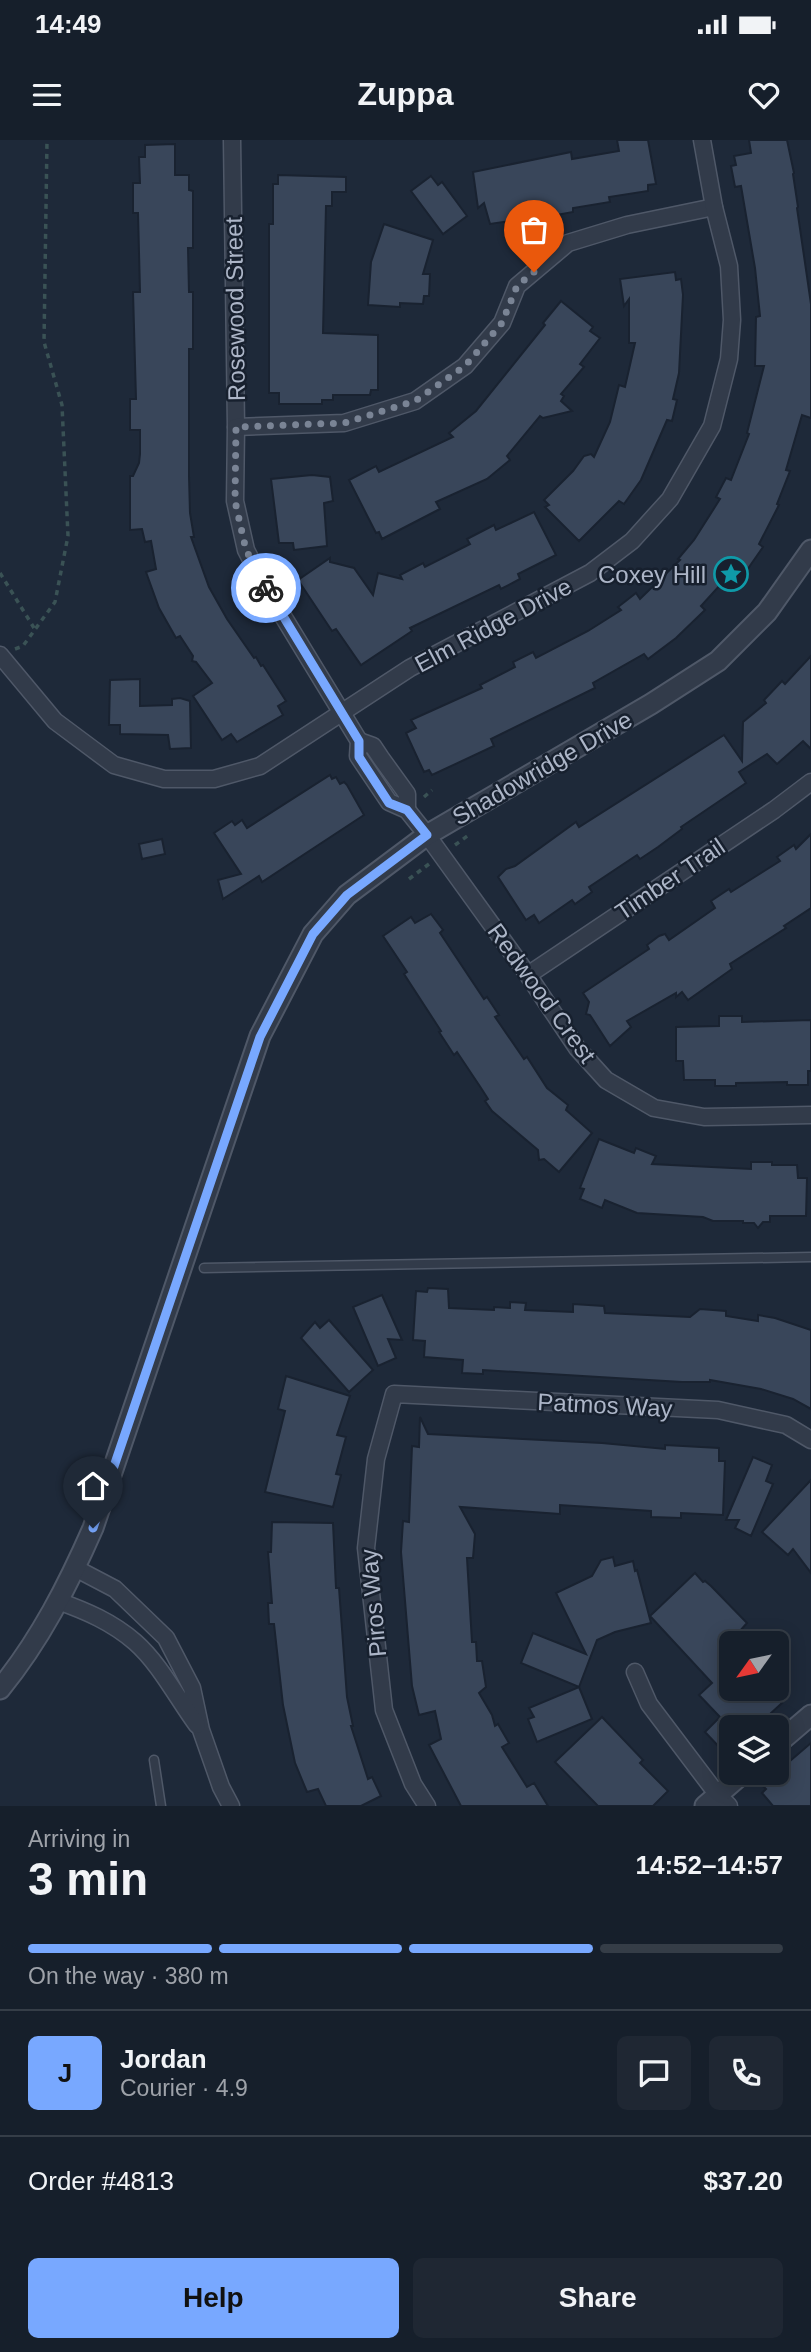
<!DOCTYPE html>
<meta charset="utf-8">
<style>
body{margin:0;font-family:Helvetica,sans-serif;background:#1f2733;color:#f1f3f6;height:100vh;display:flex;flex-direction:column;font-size:26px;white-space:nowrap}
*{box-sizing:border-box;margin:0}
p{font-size:23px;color:#9ea2a9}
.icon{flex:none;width:38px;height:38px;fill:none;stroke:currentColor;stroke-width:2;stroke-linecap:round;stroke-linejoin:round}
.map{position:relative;height:1666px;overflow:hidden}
.sheet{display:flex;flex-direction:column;background:#161f2b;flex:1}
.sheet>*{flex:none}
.needle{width:46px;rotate:237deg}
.tools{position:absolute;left:719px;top:1491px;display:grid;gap:14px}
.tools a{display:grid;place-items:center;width:70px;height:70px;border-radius:10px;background:#161f2b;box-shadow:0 4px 18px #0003,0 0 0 2px #353d47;font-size:35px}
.pin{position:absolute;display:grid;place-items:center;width:60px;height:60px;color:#fff;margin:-72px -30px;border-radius:50% 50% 50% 0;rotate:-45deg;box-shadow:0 0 7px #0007}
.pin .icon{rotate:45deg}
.courier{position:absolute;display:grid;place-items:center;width:70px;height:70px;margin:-35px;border:5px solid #78a8ff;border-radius:50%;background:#fff;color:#222;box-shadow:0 2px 9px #0007}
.headline em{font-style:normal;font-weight:700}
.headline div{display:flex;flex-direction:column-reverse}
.headline{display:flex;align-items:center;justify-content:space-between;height:119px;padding:0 28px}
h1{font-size:46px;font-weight:700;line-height:52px}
.bar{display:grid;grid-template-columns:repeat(4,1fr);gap:10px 7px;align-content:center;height:84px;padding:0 28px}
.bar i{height:9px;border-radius:5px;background:#353d47}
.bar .current{background:#78a8ff}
.bar p{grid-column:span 4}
.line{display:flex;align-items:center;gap:18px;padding:0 28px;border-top:2px solid #353d47}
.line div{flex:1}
.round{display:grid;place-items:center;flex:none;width:74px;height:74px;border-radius:10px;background:#1f2733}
.action{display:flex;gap:14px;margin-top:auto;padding:14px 28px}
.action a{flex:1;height:80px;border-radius:10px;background:#78a8ff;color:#111;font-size:28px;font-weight:700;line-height:80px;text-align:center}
.action a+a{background:#1f2733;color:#f1f3f6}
.status{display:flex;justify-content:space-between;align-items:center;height:49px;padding:0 35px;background:#161f2b;direction:ltr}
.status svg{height:19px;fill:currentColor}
header{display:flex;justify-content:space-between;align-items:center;height:91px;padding:0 28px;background:#161f2b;font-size:32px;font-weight:700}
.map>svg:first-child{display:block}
.building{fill:#39465a;stroke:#192230;stroke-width:2}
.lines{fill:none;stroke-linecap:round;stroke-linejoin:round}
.service-casing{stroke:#4f5868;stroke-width:11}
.minor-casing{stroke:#4f5868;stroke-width:19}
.tertiary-casing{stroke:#4f5868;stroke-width:23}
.path{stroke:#3a5255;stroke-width:3.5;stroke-dasharray:5 5;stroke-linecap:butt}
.service{stroke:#323b4a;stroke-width:8}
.minor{stroke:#323b4a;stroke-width:16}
.tertiary{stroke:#323b4a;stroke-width:19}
.done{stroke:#7a8495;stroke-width:7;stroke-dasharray:0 12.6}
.route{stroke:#78a8ff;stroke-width:9}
.labels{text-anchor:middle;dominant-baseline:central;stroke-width:5;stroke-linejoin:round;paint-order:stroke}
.street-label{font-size:24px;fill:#acb5c7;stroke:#17202e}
.poi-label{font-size:24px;fill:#acb5c7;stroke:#17202e;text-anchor:end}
</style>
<div class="status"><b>14:49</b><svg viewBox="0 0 49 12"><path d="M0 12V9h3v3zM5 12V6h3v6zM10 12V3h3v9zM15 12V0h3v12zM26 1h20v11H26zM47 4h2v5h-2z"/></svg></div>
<header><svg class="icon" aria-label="menu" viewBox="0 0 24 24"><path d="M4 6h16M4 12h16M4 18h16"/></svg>Zuppa<svg class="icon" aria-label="heart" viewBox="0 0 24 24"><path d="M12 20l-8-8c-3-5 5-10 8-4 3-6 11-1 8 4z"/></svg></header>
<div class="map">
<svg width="811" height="1666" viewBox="0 0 811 1666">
<rect width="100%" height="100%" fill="#1e2939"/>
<!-- building -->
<g class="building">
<path d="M617,0h31l8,44 -8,1v6l-39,6 1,5 -37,6v4l-33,6 1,4h-3l2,8 -21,3 -3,-13 -26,4 -6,-21 -6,5 -5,-36 98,-20 1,7 47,-8z"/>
<path d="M749,0h38l7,33 -1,1 5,33 -1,1 14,96v114l-9,-3 -16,55 4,1 -13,33 2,1 -20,39 4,3 -16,23 -10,-7 -5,9 -31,34 4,4 -29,28 -28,21 -4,-5 -51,29 2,5 -104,51 3,7 -62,29 -3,-5 -5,2 -18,-39 10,-5 -5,-8 71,-32 -2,-3 35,-18 -2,-5 20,-10 3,6 52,-27 33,-21 -3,-3 18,-14 4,6 40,-39 -2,-1 16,-19 26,-41 -4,-2 10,-19 5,2 18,-46 -2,-1 17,-67h-9l1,-49 4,-1 -5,-48 -14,-82 -6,1 -4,-21 5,-1 -2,-9 17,-3z"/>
<path d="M175,4v31h14v15l4,1v57h-5l1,44h4v57h-4v127l1,37 4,24h-3l18,50 18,32 27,39 2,-1 5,9 2,-1 23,36 -8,5 5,9 -46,27 -6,-8 -9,6 -29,-44 19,-13 -16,-21 -4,-1 1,-5 -13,-20 -4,2 -17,-30 -13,-36 10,-3 -5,-28 -6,1 -3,-13 -12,1v-54h3l6,-13 1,-9v-24h-10v-31h6l-3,-107h7l-2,-79h-5v-30h7l-1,-26h6v-12z"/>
<path d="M278,35l68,2v15h-14v14h-6l-3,127 55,2v55h-7l-1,5h-37v5h-11v4h-43v-11h-10v-169h4v-40h5z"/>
<path d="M431,36l7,9 4,-3 25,34 -24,18 -32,-43z"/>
<path d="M384,84l49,16 -10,34h7l-1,22h-5l-1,8 -23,-1v4l-32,-2 3,-43z"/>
<path d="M675,132l1,8 5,-1 2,16 -4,78 -6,26 4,1 -5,21 -5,-1 -26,60 -17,24 -5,-3 -40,40 -34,-34 4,-2 -5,-5 29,-29 11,-15 7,-2 3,3 16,-35 9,-37 6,2 10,-44h-6v-44l-5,7 -4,-27z"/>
<path d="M561,161l32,26 -3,4 10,7 -20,26 4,3 -23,27 3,2 -3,5 11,10 -29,7 -3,-2 -33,40 3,4 -23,19 -51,23 4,7 -58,30 -3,-7 -3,1 -27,-53 27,-14 3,6 74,-35 -4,-4 27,-22 69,-86 -2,-2z"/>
<path d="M312,335l18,2 3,24 -9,2 3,43 -33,4 -1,-7h-14l-8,-64z"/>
<path d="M534,372l22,43 -38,19 2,5 -19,10 -2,-4 -89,43 2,3 -51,34 -25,-36 -4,2 -34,-51 32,-22v4l24,6 19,27 5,-22 24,6 -2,-4 23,-12 2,4 45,-23 -3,-5 27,-14 2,5z"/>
<path d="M811,516v93l-8,-8 -26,23 -10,-10 -28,18 7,11 -65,44 1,2 -24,18 -18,12 -3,-4 -48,32 3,5 -17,12 -3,-4 -33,23 -5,-8 -8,5 -28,-43 8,-8 9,-3 61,-44 3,5 145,-92 18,26 1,-39 23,-19 -2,-3 18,-19 3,3z"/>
<path d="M140,539v27l32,-1v-6l8,-1 10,3 1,47 -21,1 -2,-14 -48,-1v-9h-11l1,-45z"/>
<path d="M330,635l2,4 4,-2 4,7 4,-2 3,3 17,30 -102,67 -3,-6 -36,23 -5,-19 23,-6 -27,-41 18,-12 3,4 7,-5 5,8z"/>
<path d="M811,694v74l-27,18 2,2 -56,36 2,5 -44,31 -6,-8 -6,5v-4l-49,28 4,6 -21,19 -20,-31 -4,-1 3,-12 -6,-9 66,-44 -2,-4 12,-9 6,-2 4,6 46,-32 -4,-7 18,-12 2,3 49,-31 -3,-4 17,-12 2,4z"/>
<path d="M162,699l3,15 -23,5 -3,-15z"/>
<path d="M431,774l12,16 -3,3 44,66 3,-2 12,18 -4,2 29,42 3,-2 20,31 21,17 -2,5 26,23 -33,39 -15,-13 -5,1 -1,-10 -46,-39 -7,-10 3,-2 -7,-11 -24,-36 -3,3 -15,-23 2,-1 -37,-57 3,-2 -24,-36 28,-19 4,6z"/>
<path d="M719,876h23v6l69,-2v51h-3v14h-21v-3l-51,1v3h-21v-6h-31l-1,-19h-7v-34l43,-1z"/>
<path d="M599,999l35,14 2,-5 20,8 -4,8 99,5v-7h21v3h25l1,13h9l-1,38h-36v6h-7l-5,6 -4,-5h-11v-2h-30l-10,-4 -66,-4 -32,-13 -3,8 -22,-9 4,-10 -4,-1z"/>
<path d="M428,1148l20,1 1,19 45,2v-3l16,1v-6l16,1 -1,7 48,2v-8l31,2 1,7 85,4 10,-8 26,2v5l32,5v-6l17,3 36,12v79l-18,-10 -32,-10 -51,-9v2h-28l-199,-12v4l-21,-1 1,-13 -39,-3 1,-16 -12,-1 3,-49 11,1z"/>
<path d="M382,1155l20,45 -14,-1 8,19 -18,8 -25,-59z"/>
<path d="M329,1180l44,50 -24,22 -48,-54 14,-16 5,6z"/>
<path d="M286,1236l64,20 -13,39 9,2 -10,37 5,1 -8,32 -68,-15 20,-81 -7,-2z"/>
<path d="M420,1277l8,17 174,9 63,6v-4l54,3v13h6l-2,54 -42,-2v5l-30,-1v-6l-91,-6v9l-100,-7 15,27 -2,24h-6l5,84h4l1,19h5l4,26 -7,6 13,22 3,11 3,-2 11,19 -7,4 25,40 7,-4 14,23h-87l-32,-61 12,-6 -6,-28 -16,4 -7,-29 -11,-134 2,-31 6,1 3,-76 7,1z"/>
<path d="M753,1317l19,8 -6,16 7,3 -22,52 -16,-8 4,-8h-13z"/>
<path d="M811,1340v93l-18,-24 -5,6 -26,-23z"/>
<path d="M272,1382l61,1 3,65h3l8,109 6,29h-2l17,53 4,-2 9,19 -20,10h-35l-8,-17 -11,3 -12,-29 -12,-58 -9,-81h-5l-1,-21h4l-4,-51h3z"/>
<path d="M613,1417l2,9 18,-5 2,10 2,-1 14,53 -36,9 -18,8 -18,47 -58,-24 12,-30 53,21 -30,-61 36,-17 9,-16z"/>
<path d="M695,1433l8,9 2,-1 6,5 36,37 -15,17v49h36l14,14 -26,24h-24v14l-10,9 -17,-18 15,-15 -21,-22 13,-12 -62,-67z"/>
<path d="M579,1547l13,32 -55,23 -9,-23 6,-2 -5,-9z"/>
<path d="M602,1577l41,43 -3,3 28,28 -15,15h-55l-43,-44z"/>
<path d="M811,1603v63h-38l-11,-13 4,-4 -4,-4z"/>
</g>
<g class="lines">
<!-- service casing -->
<g class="service-casing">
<g id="service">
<path d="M204,1128l607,-11"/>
<path d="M154,1620l7,46"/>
</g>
</g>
<!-- minor casing -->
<g class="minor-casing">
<g id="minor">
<path d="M232,0l4,287 -1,74 11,49 18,35 95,156 -1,15 31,46 18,8 20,25 101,140 49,73 29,32 48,28 50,9 107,-2"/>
<path d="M236,287l108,-4 71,-22 50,-35 37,-43 15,-37 51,-43 59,-18 87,-18"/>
<path d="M0,515l55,66 59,44 50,14h50l46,-13 150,-98 180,-95 42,-32 38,-42 42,-73 17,-67 3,-39 -3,-54 -15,-59 -12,-67"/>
<path d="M359,601l14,5 8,12 26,36v16"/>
<path d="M528,835l246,-165 37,-28"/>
<path d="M75,1428l40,21 51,49 26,50 9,42 20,57 10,19"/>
<path d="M58,1461c28,10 54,21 77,41 25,22 42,56 62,83"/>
<path d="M635,1532l14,32 68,90 12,12"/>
<path d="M427,1666l-14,-22 -29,-74 -18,-162 10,-89 18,-65 324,16 68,15 25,15"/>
</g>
</g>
<!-- tertiary casing -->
<g class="tertiary-casing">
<g id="tertiary">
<path d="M0,1549c40,-49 68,-104 93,-161l167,-492 53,-102 34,-39 80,-60 224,-131 67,-43 49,-49 44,-62"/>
<path d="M777,1604l34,-29"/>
<path d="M705,1666l38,-33"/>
</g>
</g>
<!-- path -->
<g class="path">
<path d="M0,433l34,55"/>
<path d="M15,509l8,-3 32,-44 13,-66 -6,-131 -18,-63 3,-202"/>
<path d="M424,657l8,-7"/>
<path d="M455,705l15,-11"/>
<path d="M409,739l20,-15"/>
</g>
<!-- service -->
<use href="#service" class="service"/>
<!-- minor -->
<use href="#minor" class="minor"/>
<!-- tertiary -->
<use href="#tertiary" class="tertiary"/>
</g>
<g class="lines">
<!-- done -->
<path class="done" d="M266,448l-20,-38 -11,-49 1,-74 108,-4 71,-22 50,-35 37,-43 15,-37 17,-14"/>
<!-- route -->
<path class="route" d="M93,1388l167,-491 53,-103 34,-39 80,-60 -20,-25 -18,-7 -30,-46v-16l-93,-153"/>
</g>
<!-- icons -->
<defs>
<g id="sight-ring" transform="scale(1.75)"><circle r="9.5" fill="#17202e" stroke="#0f9aa8" stroke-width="1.5"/><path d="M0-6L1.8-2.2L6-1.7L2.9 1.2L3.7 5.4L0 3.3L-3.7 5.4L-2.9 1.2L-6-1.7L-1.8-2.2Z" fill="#0f9aa8"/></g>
</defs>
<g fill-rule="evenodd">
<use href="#sight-ring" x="731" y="434"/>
</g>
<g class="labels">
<!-- street labels -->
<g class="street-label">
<text transform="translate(235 169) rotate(-91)">Rosewood Street</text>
<text transform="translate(493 485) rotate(-28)">Elm Ridge Drive</text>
<text transform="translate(542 628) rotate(-30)">Shadowridge Drive</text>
<text transform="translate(670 739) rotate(-34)">Timber Trail</text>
<text transform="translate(542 853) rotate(54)">Redwood Crest</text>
<text transform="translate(605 1265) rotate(3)">Patmos Way</text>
<text transform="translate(373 1463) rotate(-95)">Piros Way</text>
</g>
<!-- poi labels -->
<g class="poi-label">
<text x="706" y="434">Coxey Hill</text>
</g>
</g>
</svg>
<div class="tools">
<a><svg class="needle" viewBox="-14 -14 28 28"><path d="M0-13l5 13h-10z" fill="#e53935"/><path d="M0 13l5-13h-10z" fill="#9ea2a9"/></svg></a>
<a><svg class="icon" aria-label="layers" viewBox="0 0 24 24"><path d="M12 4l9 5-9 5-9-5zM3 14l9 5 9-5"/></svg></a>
</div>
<div class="pin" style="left:534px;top:132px;background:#ea580c"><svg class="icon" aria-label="bag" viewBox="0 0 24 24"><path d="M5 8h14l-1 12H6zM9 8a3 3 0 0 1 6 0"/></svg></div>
<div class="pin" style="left:93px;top:1388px;background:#1f2937"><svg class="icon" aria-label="home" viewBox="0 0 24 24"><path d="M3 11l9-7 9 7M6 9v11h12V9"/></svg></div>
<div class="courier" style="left:266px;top:448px"><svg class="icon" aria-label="bike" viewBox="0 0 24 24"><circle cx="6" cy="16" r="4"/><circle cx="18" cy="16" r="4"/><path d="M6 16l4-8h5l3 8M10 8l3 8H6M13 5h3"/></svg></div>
</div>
<section class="sheet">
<div class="headline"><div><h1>3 min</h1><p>Arriving in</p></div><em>14:52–14:57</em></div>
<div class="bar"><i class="current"></i><i class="current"></i><i class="current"></i><i></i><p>On the way · 380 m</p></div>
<div class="line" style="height:126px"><b class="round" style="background:#78a8ff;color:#111">J</b><div><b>Jordan</b><p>Courier · 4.9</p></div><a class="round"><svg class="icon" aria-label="chat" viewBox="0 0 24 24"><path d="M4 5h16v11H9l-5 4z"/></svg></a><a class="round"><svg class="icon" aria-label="phone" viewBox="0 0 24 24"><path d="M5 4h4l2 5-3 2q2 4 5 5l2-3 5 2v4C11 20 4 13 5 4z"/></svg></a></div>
<div class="line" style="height:91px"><div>Order #4813</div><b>$37.20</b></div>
<div class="action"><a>Help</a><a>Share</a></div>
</section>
